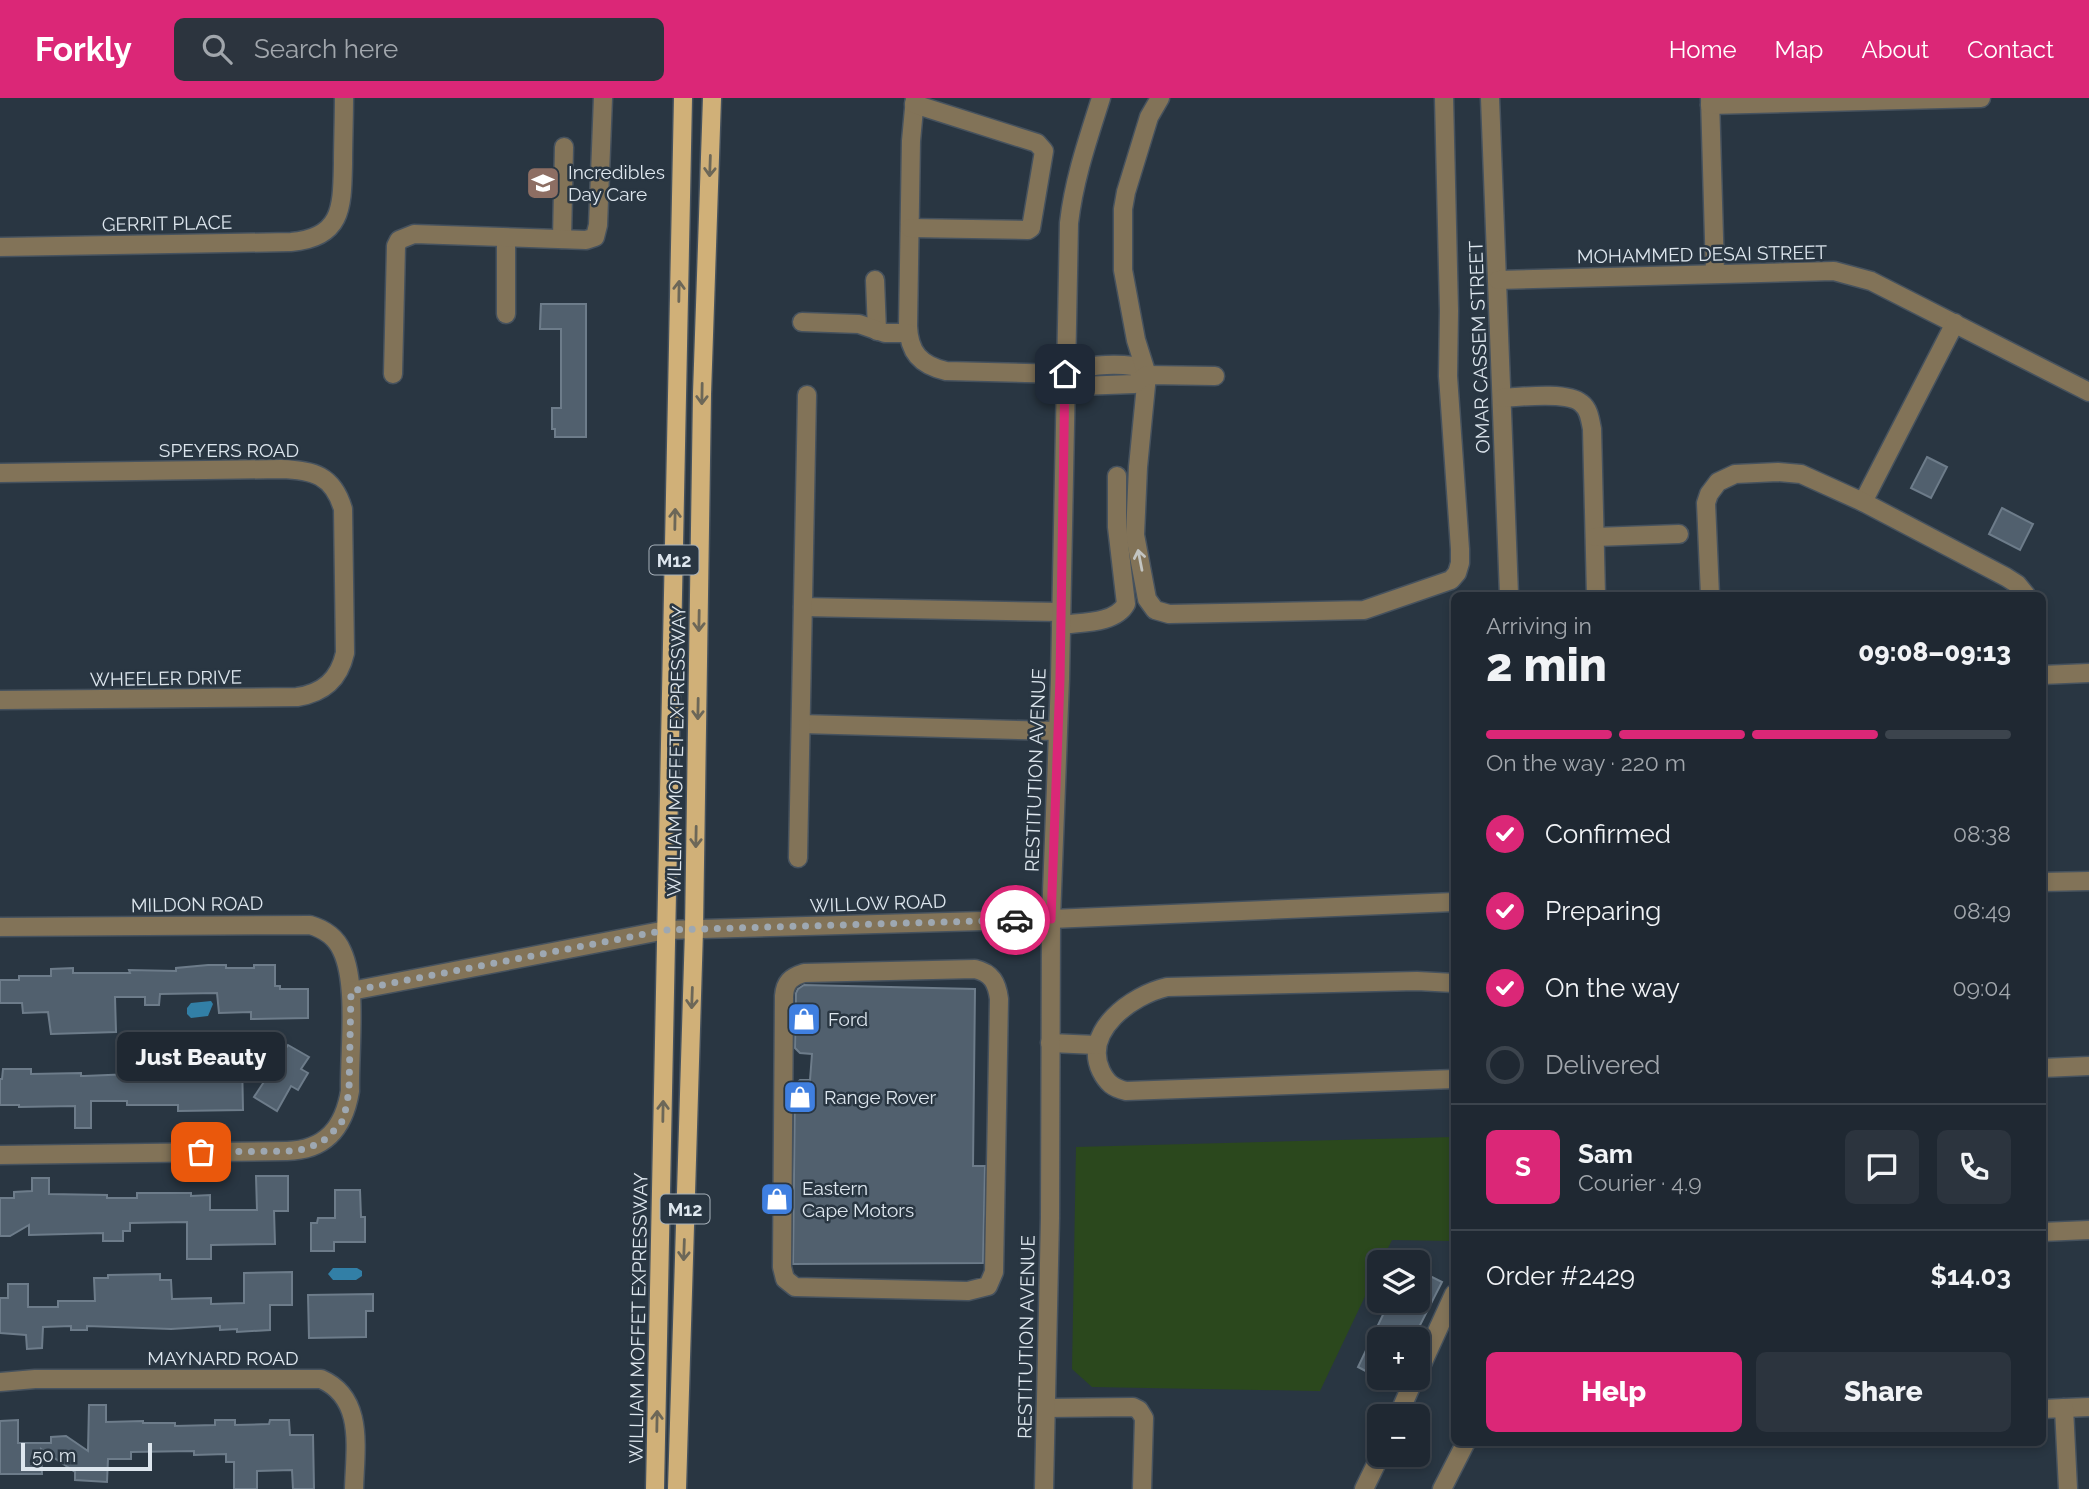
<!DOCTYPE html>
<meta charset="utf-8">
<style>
body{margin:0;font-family:Raleway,sans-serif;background:#2c343e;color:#f1f3f6;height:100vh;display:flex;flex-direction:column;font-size:26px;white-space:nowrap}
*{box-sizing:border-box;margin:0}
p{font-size:23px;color:#a1a6ac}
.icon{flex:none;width:38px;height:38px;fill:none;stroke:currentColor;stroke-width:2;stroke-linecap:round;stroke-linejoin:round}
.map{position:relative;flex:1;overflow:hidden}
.side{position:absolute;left:1451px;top:494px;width:595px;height:854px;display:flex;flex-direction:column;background:#1f2832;border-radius:10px;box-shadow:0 4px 10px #0003,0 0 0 2px #3c444d}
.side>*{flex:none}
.buttons{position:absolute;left:1367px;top:1152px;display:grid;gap:14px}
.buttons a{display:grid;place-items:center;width:63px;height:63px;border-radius:10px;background:#1f2832;box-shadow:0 4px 10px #0003,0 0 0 2px #3c444d;font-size:35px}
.scale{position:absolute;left:21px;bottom:18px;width:131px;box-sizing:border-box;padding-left:7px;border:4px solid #dde6ee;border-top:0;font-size:19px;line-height:24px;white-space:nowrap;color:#dde6ee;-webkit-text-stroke:5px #293642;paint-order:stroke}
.pin{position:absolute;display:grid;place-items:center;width:60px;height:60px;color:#fff;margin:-30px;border-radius:14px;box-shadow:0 4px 10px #0006}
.courier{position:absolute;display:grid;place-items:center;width:70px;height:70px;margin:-35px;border:5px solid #db2777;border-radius:50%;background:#fff;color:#222;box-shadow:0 2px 9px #0007}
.bubble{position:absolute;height:49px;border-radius:10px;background:#1f2832;box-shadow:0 4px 10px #0003,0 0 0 2px #3c444d;font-size:23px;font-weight:800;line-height:49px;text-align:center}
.overview em{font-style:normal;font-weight:800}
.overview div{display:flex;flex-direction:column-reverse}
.overview{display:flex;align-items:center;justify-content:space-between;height:119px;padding:0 35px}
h1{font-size:46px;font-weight:800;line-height:52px}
.bar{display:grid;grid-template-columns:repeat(4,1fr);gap:10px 7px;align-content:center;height:84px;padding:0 35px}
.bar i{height:9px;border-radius:5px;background:#3c444d}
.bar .on{background:#db2777}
.bar p{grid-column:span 4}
.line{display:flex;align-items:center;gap:18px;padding:0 35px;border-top:2px solid #3c444d}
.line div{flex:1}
.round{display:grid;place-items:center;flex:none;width:74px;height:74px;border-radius:10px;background:#2c343e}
ol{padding:0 35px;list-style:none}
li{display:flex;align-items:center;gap:21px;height:77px}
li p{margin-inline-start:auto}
li .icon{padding:7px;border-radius:50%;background:#db2777;color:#fff;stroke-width:4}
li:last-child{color:#a1a6ac}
li i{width:38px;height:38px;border:4px solid #3c444d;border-radius:50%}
.cta{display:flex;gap:14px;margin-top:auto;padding:14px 35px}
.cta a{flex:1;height:80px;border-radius:10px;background:#db2777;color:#fff;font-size:28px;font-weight:800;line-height:80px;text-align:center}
.cta a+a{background:#2c343e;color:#f1f3f6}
header{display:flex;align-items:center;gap:42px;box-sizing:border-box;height:98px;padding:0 35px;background:#db2777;color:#fff}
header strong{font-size:33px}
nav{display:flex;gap:38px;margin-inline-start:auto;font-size:24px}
.search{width:490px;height:63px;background:#2c343e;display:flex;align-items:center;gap:18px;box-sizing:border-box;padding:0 24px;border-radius:10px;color:#a1a6ac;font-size:26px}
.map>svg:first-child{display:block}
.green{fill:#2b481d}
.water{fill:#327fa6}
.building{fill:#51606e;stroke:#6d7c8a;stroke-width:2}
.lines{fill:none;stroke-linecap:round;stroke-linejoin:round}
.minor-casing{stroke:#46525e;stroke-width:21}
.major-casing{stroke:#46525e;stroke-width:21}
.minor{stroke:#827358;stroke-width:18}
.major{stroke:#d0b078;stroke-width:18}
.oneway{stroke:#6c6758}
.oneway2{stroke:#c2c4c1}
.done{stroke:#9ea8b2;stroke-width:7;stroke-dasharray:0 12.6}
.route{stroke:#db2777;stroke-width:9}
.labels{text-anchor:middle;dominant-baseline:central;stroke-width:5;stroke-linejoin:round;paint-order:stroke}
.shield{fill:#293642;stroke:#a7b1ba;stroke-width:2}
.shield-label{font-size:18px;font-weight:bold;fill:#dde6ee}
.poi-label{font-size:19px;fill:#dde6ee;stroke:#293642;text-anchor:start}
.street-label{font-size:19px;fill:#dde6ee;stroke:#293642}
</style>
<header>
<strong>Forkly</strong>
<div class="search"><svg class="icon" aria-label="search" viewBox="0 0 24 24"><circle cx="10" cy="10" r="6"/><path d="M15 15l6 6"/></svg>Search here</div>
<nav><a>Home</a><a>Map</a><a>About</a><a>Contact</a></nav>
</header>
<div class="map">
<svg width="2089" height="1391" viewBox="0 0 2089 1391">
<rect width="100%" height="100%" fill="#293642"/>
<!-- green -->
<path class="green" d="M1454,1039v104l-62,-1 -11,22h-2v5l-59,124 -228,-4 -20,-18 4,-222z"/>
<!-- water -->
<g class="water">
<path d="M211,903l2,3 -5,12 -17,2 -4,-4v-6l4,-5z"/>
<path d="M333,1170h24l5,3v5l-6,4h-23l-5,-6z"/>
</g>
<!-- building -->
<g class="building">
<path d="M541,206h45v133h-31v-8h-3v-21h9v-79h-21z"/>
<path d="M1927,359l20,10 -16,31 -20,-10z"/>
<path d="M2002,410l31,16 -13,26 -31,-16z"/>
<path d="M208,867h18v3h28v-3h21v21h5v3h28v29l-57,1v-7l-32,1 -2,-20 -57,1 -1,11h-14v-8h-30l1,35 -65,2 -3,-22 -25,1 -1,-10h-22v-23h19v-4h32v-7l22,-1v5h57l-1,-3 47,1v-3z"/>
<path d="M804,887l171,4 -2,177h12l-2,97 -190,1 2,-179 5,-5h10l2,-26 -12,-1 -5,-5 1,-55 2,-4z"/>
<path d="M288,947l21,12 -8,12 7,4 -10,17 -7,-4 -14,25 -23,-14z"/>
<path d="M169,952l1,32h36l-1,-7 21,-1 -1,-14h17l1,50 -65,1v-6h-51v-4h-36v27h-16v-22l-56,1v-2h-19v-26h2l1,-10h28v5l50,-1v3h3l48,-2v-23z"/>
<path d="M256,1078h32v35h-14l1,33 -64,1v14h-24v-37l-57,1v8h-7v10h-20v-8l-74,2v-10l-19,11h-10v-38h14v-6l18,-1v-13h17v16l58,1v3h30v-5h54v3l19,-1v15h47z"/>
<path d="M335,1092h25l1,27h4v25h-31v9h-23v-28h6l1,-5h17z"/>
<path d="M1418,1172l24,12 -29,57h-34v39l-21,-11 32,-67h28z"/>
<path d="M292,1174v33h-22v25l-33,2v-3l-17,1v-4l-49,3 -84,-3v4h-16v-4l-28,1 -1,21 -15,1 -1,-14 -26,-2v-35h8v-14h20v23h30v-6h37l-1,-23h14v-3l52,-1v6h11l1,19 39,-1v6l33,-1v-30z"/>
<path d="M373,1196v17h-7v26l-57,1 -1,-43z"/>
<path d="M89,1307h17v17l37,-1v2h32v3l40,-1v-5h20v5l34,-1 1,-4h19l1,15h23l1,54h-21l-1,-19 -35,1v18h-23v-27h-8v-8l-32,1v-4l-63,1v7h-23l-1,23 -32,-2v-8l-34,-23 1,25h-42v-53l18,-1v23h33v-6l15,-1 22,15z"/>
</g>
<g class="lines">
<!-- minor casing -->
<g class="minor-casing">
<g id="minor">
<path d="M915,0l-4,43 -3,185c1,26 12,39 38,45l119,3c19,-9 47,-11 68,-8 5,1 10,6 14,9"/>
<path d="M1160,0l-11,19 -23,75 -3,17v61l13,70 11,35 -9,92 -3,68 12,64 8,11 14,4 195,-4 87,-30 6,-7 3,-10v-14l-12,-173 1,-65 -5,-213"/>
<path d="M1490,0l19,497"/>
<path d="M1710,0l5,175"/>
<path d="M1710,7l271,-7"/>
<path d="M910,130l118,2 3,-2 13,-77 -7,-8 -123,-39"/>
<path d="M562,141l2,-92"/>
<path d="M0,149l291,-5c52,-4 51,-36 52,-78 0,-22 1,-44 1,-66"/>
<path d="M875,182l2,51"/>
<path d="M1498,182l336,-9 37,10 218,111"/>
<path d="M506,216v-76"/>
<path d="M802,224l57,2 26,9h23"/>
<path d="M393,276l3,-128 3,-6 15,-6 172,6 9,-3 3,-12 5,-127"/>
<path d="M1065,276l15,12 54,-2 13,-9 68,1"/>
<path d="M1502,300c18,-1 65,-7 79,5 8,6 9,16 11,26l4,166"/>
<path d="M0,375l281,-4c32,1 52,6 62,40l2,144c-6,27 -22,40 -48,44l-297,3"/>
<path d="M1863,404l92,-179"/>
<path d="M1595,439l84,-3"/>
<path d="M1710,497l-4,-92 3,-9 9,-12 17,-8 43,-2 23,2 62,28 143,75 11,7 9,11"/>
<path d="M803,509l258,5"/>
<path d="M1061,527c20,-3 54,-1 65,-21l-9,-77v-51"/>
<path d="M2042,577l47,-2"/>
<path d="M801,626l256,7"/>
<path d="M798,760l9,-463"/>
<path d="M2042,784l47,-1"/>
<path d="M0,829l310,-2c14,4 26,12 32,26 16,34 7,102 8,140 -6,36 -24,59 -63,60l-287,4"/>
<path d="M975,871c17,4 22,14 24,30l-5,273 -6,14 -20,5 -173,-4 -10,-8 -3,-12 2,-271c1,-14 7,-19 20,-23z"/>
<path d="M1454,885l-37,-2 -250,6c-35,8 -85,44 -66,84 6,12 12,17 25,20l328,-12"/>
<path d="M351,893l315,-61 385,-11 403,-17"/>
<path d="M1050,945l47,2"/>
<path d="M2042,970l47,-2"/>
<path d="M2042,1134l47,-2"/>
<path d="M1418,1275l36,-79"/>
<path d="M0,1284l35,-3h286c44,19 34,70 33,110"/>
<path d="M1046,1310l87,-1 6,3 5,8 -2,71"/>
<path d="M2064,1310l25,-1"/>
<path d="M2042,1311l22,-1 4,81"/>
<path d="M1398,1318l17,-39"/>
<path d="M1044,1391l6,-271 1,-299 9,-240 9,-456c5,-44 19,-84 32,-125"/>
<path d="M1364,1391l17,-35"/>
<path d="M1442,1391l24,-47"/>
</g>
</g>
<!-- major casing -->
<g class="major-casing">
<g id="major">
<path d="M655,1391l28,-1391"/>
<path d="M677,1391l17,-559 8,-536 10,-296"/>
</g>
</g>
<!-- minor -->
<use href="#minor" class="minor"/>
<!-- major -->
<use href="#major" class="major"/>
</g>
<!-- one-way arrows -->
<defs><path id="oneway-shaft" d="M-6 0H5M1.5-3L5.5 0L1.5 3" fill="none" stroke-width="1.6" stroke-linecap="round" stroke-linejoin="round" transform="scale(1.75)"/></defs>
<g class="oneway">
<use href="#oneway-shaft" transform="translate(710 68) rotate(92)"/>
<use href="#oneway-shaft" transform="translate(679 193) rotate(-89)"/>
<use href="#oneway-shaft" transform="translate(702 296) rotate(91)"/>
<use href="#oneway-shaft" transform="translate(675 421) rotate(-89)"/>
<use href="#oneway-shaft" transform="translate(699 523) rotate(91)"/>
<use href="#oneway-shaft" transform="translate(698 611) rotate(91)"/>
<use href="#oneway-shaft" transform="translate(696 739) rotate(91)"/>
<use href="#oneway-shaft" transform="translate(692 900) rotate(92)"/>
<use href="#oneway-shaft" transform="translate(663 1013) rotate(-89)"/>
<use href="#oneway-shaft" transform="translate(684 1152) rotate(92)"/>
<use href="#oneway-shaft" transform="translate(657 1323) rotate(-89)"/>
</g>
<use class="oneway2" href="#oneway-shaft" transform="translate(1140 462) rotate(-101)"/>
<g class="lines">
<!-- done -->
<path class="done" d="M201,1054l96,-1 24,-8 18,-17 5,-8 5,-27 2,-100 315,-61 349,-10"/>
<!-- route -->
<path class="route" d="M1015,822l36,-1 9,-240 5,-305"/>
</g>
<!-- icons -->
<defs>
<g id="school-square" transform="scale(1.75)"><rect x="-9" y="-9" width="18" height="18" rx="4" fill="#8d6e63" stroke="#293642"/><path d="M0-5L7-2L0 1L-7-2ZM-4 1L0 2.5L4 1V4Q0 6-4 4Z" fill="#fff"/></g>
<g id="shop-square" transform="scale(1.75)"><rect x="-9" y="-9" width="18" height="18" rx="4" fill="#3f7fe0" stroke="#293642"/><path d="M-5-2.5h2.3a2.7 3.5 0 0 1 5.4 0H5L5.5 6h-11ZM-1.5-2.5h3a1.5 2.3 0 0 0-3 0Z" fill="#fff"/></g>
</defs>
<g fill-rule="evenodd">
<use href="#school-square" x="543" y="85"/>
<use href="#shop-square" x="804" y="921"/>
<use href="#shop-square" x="800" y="999"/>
<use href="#shop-square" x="777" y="1101"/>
</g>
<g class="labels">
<!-- shield labels -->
<g class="shield">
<rect x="649.5" y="447.5" width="49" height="29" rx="5"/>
<rect x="660.5" y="1096.5" width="49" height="29" rx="5"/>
</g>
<g class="shield-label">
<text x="674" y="462">M12</text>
<text x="685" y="1111">M12</text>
</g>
<!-- poi labels -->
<g class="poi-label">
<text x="568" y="74">Incredibles<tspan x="568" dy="22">Day Care</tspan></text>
<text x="828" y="921">Ford</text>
<text x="824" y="999">Range Rover</text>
<text x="802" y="1090">Eastern<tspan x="802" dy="22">Cape Motors</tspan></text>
</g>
<!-- street labels -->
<g class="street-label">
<text transform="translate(167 125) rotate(-1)">GERRIT PLACE</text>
<text transform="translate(1702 156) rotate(-1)">MOHAMMED DESAI STREET</text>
<text transform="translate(1479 249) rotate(-92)">OMAR CASSEM STREET</text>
<text x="229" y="352">SPEYERS ROAD</text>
<text transform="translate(166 580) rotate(-1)">WHEELER DRIVE</text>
<text transform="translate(676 653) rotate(-89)">WILLIAM MOFFET EXPRESSWAY</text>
<text transform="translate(1035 672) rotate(-88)">RESTITUTION AVENUE</text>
<text transform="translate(878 805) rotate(-2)">WILLOW ROAD</text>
<text transform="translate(197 806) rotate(-1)">MILDON ROAD</text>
<text transform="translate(638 1220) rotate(-89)">WILLIAM MOFFET EXPRESSWAY</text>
<text transform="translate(1026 1239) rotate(-89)">RESTITUTION AVENUE</text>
<text x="223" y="1260">MAYNARD ROAD</text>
</g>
</g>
</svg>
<div class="buttons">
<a><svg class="icon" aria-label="layers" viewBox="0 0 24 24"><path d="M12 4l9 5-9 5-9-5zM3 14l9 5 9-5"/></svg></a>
<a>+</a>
<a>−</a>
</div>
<div class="scale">50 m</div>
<div class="pin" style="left:201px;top:1054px;background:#ea580c"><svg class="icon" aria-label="bag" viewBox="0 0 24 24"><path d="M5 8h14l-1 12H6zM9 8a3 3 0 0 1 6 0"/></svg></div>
<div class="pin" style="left:1065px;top:276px;background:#1f2937"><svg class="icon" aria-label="home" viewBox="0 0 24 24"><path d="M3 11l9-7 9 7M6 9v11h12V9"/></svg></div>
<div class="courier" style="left:1015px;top:822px"><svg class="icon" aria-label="car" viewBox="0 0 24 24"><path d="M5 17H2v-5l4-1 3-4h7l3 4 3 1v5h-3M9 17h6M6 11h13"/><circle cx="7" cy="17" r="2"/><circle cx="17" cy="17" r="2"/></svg></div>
<div class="bubble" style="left:117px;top:934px;width:168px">Just Beauty</div>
<section class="side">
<div class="overview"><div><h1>2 min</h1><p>Arriving in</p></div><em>09:08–09:13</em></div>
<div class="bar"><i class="on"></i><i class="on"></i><i class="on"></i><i></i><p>On the way · 220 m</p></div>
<ol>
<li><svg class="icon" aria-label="check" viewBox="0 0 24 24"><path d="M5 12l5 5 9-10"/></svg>Confirmed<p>08:38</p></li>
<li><svg class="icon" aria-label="check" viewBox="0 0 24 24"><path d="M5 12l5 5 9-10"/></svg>Preparing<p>08:49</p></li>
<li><svg class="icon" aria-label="check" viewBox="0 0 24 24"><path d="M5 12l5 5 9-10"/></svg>On the way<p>09:04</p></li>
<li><i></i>Delivered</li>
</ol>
<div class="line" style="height:126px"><b class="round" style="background:#db2777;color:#fff">S</b><div><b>Sam</b><p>Courier · 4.9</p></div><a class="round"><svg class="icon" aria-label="chat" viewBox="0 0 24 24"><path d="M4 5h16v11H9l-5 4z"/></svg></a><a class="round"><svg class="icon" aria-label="phone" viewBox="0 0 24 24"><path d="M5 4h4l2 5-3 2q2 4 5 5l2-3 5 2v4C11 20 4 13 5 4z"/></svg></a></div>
<div class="line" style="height:91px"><div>Order #2429</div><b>$14.03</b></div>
<div class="cta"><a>Help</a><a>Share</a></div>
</section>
</div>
